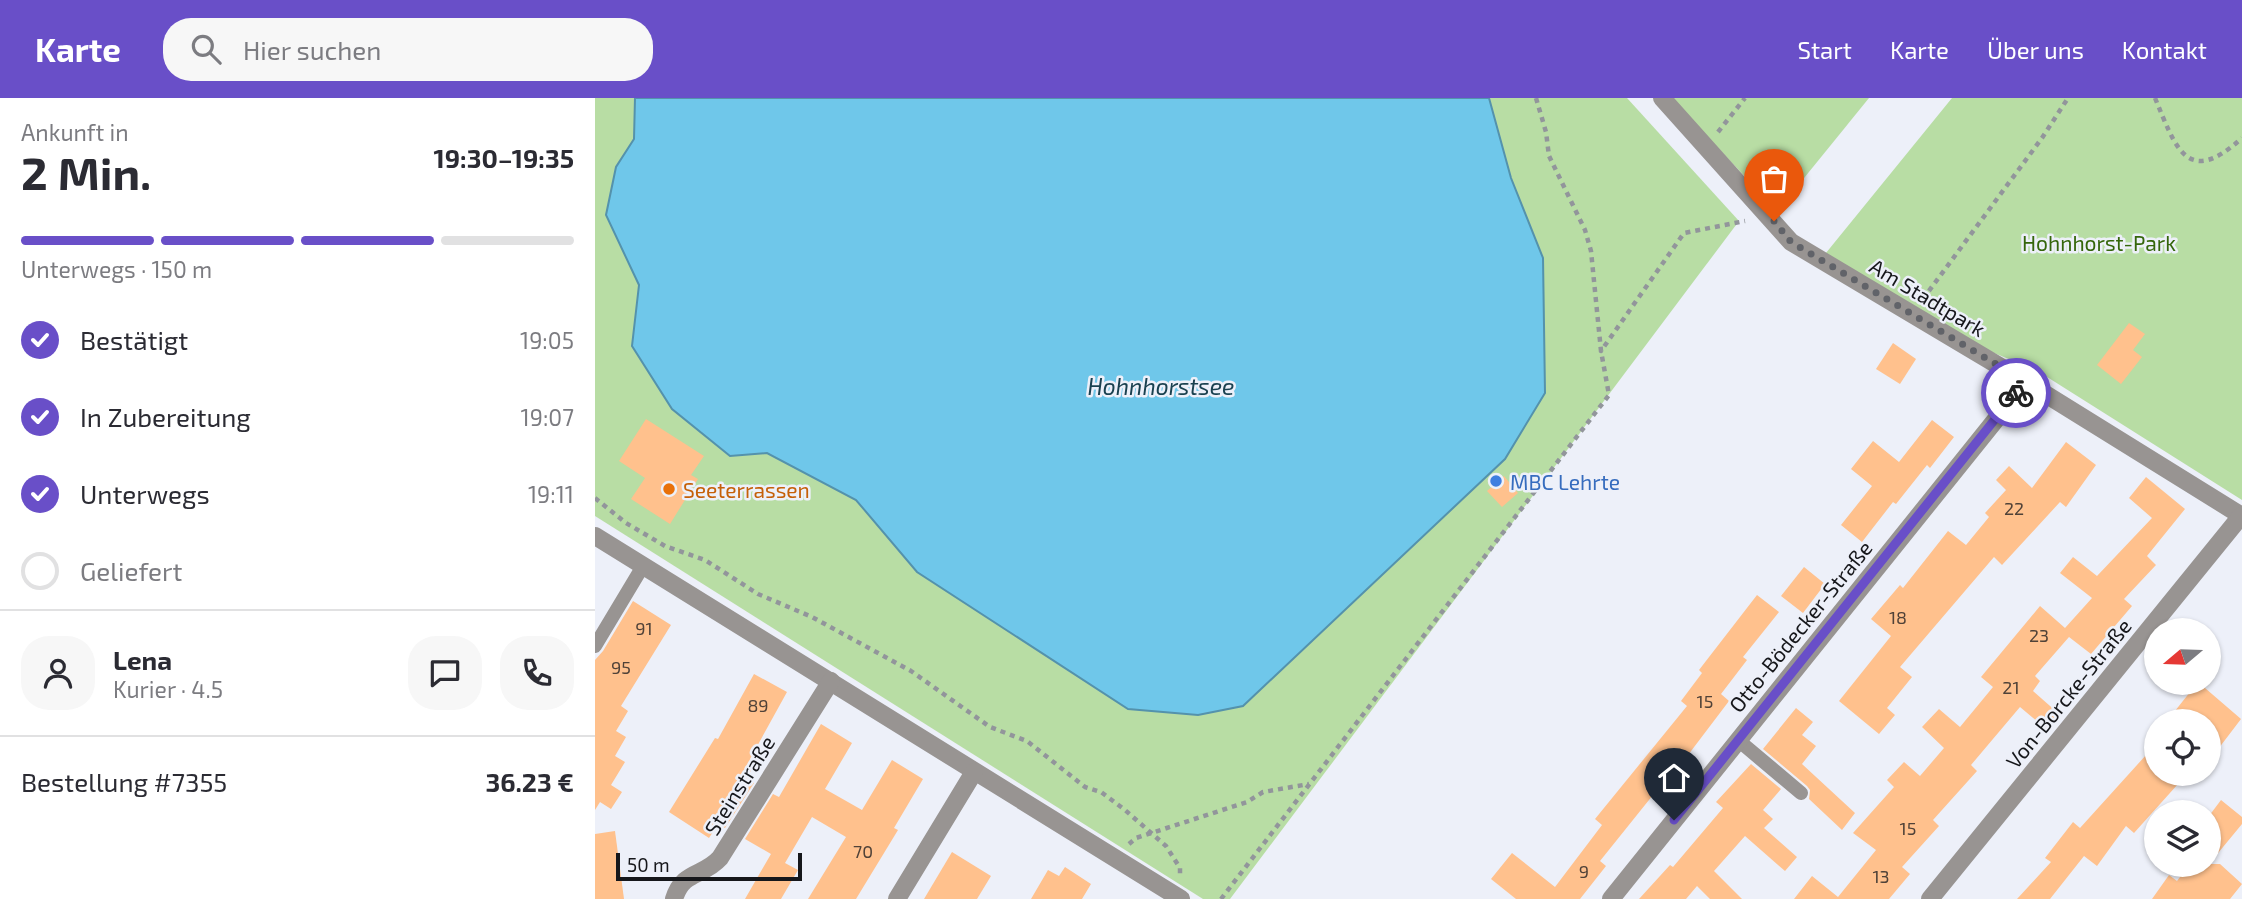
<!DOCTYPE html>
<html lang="de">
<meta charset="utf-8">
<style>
body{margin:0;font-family:"Exo 2",sans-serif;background:#f7f7f7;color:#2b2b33;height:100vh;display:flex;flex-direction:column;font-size:26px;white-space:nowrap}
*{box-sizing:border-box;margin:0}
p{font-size:23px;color:#7c7c81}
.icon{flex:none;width:38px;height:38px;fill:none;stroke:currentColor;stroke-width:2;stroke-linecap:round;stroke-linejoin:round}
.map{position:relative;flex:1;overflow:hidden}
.panel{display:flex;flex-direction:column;background:#fff;width:595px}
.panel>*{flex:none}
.needle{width:46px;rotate:251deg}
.fabs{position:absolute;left:1549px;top:520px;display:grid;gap:14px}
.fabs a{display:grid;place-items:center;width:77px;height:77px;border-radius:50%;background:#fff;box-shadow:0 2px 5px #0004;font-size:35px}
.scale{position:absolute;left:21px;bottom:18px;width:186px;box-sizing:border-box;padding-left:7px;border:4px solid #16171b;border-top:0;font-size:19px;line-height:24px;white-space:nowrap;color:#16171b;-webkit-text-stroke:5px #edf0f9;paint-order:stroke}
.pin{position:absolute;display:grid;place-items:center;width:60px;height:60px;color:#fff;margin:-72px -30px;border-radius:50% 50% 50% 0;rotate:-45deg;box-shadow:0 0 7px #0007}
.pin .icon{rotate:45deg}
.courier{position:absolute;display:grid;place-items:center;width:70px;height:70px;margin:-35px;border:5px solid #694fc8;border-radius:50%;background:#fff;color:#222;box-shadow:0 2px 9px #0007}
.summary em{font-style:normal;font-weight:700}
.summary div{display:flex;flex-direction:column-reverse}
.summary{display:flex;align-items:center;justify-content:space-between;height:119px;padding:0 21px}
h1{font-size:46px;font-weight:700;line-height:52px}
.bar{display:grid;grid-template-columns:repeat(4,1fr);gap:10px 7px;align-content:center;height:84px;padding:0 21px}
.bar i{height:9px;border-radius:5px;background:#e1e1e2}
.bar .active{background:#694fc8}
.bar p{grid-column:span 4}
.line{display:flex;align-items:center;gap:18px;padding:0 21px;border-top:2px solid #e1e1e2}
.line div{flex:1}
.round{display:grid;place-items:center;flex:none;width:74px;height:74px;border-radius:28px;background:#f7f7f7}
ol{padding:0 21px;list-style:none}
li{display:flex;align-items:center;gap:21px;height:77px}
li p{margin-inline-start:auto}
li .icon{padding:7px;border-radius:50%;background:#694fc8;color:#fff;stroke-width:4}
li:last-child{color:#7c7c81}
li i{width:38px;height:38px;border:4px solid #e1e1e2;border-radius:50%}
header{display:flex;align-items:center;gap:42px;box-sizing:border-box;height:98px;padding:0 35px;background:#694fc8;color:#fff}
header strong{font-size:33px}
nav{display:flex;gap:38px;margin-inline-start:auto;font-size:24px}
.search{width:490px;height:63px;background:#f7f7f7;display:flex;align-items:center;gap:18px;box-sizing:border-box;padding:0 24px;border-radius:28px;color:#7c7c81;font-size:26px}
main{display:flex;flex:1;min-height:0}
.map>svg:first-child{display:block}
.green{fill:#b8dda4}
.water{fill:#6fc7ea;stroke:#5492ac;stroke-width:2}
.building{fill:#ffc18d}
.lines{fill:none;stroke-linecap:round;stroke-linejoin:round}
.path{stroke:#92959b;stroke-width:4.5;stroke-dasharray:5 5;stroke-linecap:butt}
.lane{stroke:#989492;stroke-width:14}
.street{stroke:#989492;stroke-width:18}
.done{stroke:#616369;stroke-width:7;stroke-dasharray:0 12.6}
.route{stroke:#694fc8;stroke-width:9}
.shop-dot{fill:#3f7fe0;stroke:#edf0f9;stroke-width:2.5}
.food-dot{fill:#e8710a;stroke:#edf0f9;stroke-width:2.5}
.labels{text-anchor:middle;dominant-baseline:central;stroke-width:5;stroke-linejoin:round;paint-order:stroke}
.number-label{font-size:18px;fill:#504238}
.park-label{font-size:21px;fill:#35660b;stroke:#edf0f9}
.street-label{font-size:21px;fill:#16171b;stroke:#edf0f9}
.shop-label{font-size:21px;fill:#366cbe;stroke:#edf0f9;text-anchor:start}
.food-label{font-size:21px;fill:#c56008;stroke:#edf0f9;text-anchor:start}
.water-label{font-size:23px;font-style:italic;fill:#1a4150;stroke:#edf0f9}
</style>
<header>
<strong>Karte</strong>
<div class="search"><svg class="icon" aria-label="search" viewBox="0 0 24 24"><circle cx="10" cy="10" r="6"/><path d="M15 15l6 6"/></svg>Hier suchen</div>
<nav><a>Start</a><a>Karte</a><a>Über uns</a><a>Kontakt</a></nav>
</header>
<main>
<section class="panel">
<div class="summary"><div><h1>2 Min.</h1><p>Ankunft in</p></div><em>19:30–19:35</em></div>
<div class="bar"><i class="active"></i><i class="active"></i><i class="active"></i><i></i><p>Unterwegs · 150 m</p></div>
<ol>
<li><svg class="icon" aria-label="check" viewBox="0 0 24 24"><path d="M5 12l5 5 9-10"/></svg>Bestätigt<p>19:05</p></li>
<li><svg class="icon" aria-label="check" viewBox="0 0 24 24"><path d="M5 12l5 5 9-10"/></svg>In Zubereitung<p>19:07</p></li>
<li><svg class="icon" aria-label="check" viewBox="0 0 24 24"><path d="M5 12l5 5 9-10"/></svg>Unterwegs<p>19:11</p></li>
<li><i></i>Geliefert</li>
</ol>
<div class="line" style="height:126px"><a class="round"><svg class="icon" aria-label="person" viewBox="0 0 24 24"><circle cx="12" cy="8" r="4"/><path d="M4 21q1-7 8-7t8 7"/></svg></a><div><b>Lena</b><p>Kurier · 4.5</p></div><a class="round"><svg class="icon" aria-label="chat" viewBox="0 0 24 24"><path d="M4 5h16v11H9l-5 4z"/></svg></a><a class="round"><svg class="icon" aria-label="phone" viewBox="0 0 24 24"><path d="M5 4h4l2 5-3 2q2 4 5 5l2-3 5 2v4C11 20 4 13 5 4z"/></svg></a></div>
<div class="line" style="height:91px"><div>Bestellung #7355</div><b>36.23 €</b></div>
</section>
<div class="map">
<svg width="1647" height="801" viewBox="0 0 1647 801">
<rect width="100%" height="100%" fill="#edf0f9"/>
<!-- green -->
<g class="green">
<path d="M0,0h1032l112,123 -509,678h-27l-608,-383z"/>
<path d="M1076,0h198l-86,106 -34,-23z"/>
<path d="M1357,0h290v402l-206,-130 -143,-58 -76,-48z"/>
</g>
<!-- water -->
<path class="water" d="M40,0h854l22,80 32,80 2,135 -40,66 -262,247 -45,9 -70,-6 -211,-137 -61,-72 -89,-47 -37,3 -58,-47 -40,-63 7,-61 -33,-70 10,-48 18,-28z"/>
<!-- building -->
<g class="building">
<path d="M1534,225l16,11 -12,16 9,7 -21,27 -24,-19z"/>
<path d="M1298,245l23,16 -16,25 -24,-15z"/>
<path d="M51,321l58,37 -13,19 7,4 -28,45 -39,-25 14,-21 -26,-17z"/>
<path d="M1337,322l22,17 -24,31 -3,-3 -31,39 -3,-2 -31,40 -21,-17 31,-39 -21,-17 22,-28 26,21z"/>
<path d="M1471,344l30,23 -30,42 -6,-5 -58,63 -8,-8 -94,110 12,10 -25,31 8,7 -16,19 -40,-33 52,-65 -20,-17 29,-34 3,3 45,-57 18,14 23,-28 -4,-4 21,-23 -10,-10 13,-14 23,22z"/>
<path d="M909,378l14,17 -16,14 -15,-16z"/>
<path d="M1551,379l39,32 -38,47 9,9 -32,34 8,7 -41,48 -22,-17 -34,39 5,5 -7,10 25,22 -13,15 -25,-21 -49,58 6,6 -44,49 6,6 -37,41 8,7 -21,25h-95l18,-23 26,21 38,-47 -23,-17 41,-46 -7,-7 17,-18 16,14 24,-28 -22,-21 17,-18 21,18 33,-40 -12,-10 59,-71 25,22 27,-30 -32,-25 13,-16 24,19 55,-58 -23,-20z"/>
<path d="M1209,469l21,17 -22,29 -22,-17z"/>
<path d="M1162,497l22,17 -36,45 4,3 -26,34 8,7 -69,91 -3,-2 -57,71 6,5 -26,33h-64l-25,-20 21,-26 43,34 47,-62 -7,-6 92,-113 -6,-5 21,-28 -3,-3z"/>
<path d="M38,503l38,24 -50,81 7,5 -12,20 10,6 -11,19 10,6 -14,23 11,7 -11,17 -11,-7 -5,8v-150l8,-9z"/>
<path d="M159,576l33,18 -37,67 6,4 -10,15 8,5 -29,45 -7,-4 -9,14 -40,-26 46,-74 3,1z"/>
<path d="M1603,584l43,37 -32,42v-40h-42z"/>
<path d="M1201,610l17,14 -11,13 14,11 -14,18 53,49 -13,17 -33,-31 1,-9 -3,-4 -44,-37z"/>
<path d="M226,626l31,19 -27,46 37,21 30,-50 31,19 -29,49 4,2 -42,69h-48l38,-62 -34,-20 -27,46 13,7 -17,29h-36l26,-45 -26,-15 28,-45 6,3z"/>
<path d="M1561,646v30h31l-53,59 -8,-7 -29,40 -13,-10 -34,43h-33l34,-37 -6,-4 28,-36 7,6z"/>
<path d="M1156,666l30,25 -18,21 10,9 -9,9 33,29 -12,14 -40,-35 -31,35 28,28h-32l-13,-13 -11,13h-47l31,-34 3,2 50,-59 -7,-6z"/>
<path d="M1626,702l21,17v7l-33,40h11l22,20 -12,15h-78l17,-24 8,6 13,-17h19v-48z"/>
<path d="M20,733l9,68h-29v-65z"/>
<path d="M357,754l39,24 -14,23h-53z"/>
<path d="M470,769l26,17 -9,15h-51l17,-29 11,6z"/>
</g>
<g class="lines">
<!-- path -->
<g class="path">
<path d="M941,0l10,34 3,24 36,74 6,21 10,100 83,-118 61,-12"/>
<path d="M1560,0c21,50 32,90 87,40"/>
<path d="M1123,34l27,-34"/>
<path d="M1328,201l119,-161 26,-40"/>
<path d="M0,400l31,25 39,23 40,14 53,34 54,23 99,54 79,56 37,14 58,46 16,5 24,18 41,36 14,22v6"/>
<path d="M534,746l7,-6 111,-36 16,-10 46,-8"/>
<path d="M626,801l388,-504 -8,-44"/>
</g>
<!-- lane -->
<g class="lane">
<path d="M0,548l48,-80"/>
<path d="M1143,642l63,53"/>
</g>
<!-- street -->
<g class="street">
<path d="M1067,0l129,144 235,140 216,134"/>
<path d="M0,438l586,363"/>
<path d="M79,801c9,-29 29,-22 46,-41l111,-177"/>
<path d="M302,801l77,-127"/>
<path d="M1016,801l415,-517"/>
<path d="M1335,801l311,-383"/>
</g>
</g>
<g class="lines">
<!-- done -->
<path class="done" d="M1179,123l17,21 235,140 -10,11"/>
<!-- route -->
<path class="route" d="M1079,722l342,-427"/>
</g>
<!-- markers -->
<circle class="shop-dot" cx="901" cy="383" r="7"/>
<circle class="food-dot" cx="74" cy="391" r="7"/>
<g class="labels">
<!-- number labels -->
<g class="number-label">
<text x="1419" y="410">22</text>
<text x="1303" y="519">18</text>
<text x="49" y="530">91</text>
<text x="1444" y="537">23</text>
<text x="26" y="569">95</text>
<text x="1416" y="589">21</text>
<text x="1110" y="603">15</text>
<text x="163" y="607">89</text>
<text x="1313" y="730">15</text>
<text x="268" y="753">70</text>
<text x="989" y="773">9</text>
<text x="1286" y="778">13</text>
</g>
<!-- park labels -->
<g class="park-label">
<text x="1504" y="144">Hohnhorst-Park</text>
</g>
<!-- street labels -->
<g class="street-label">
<text transform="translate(1333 199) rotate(31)">Am Stadtpark</text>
<text transform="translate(1205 528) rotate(-51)">Otto-Bödecker-Straße</text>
<text transform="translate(1473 595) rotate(-51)">Von-Borcke-Straße</text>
<text transform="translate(144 687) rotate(-58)">Steinstraße</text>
</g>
<!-- shop labels -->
<g class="shop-label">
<text x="915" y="383">MBC Lehrte</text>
</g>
<!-- food labels -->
<g class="food-label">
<text x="88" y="391">Seeterrassen</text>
</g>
<!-- water labels -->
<g class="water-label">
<text x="566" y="288">Hohnhorstsee</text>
</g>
</g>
</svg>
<div class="fabs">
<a><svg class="needle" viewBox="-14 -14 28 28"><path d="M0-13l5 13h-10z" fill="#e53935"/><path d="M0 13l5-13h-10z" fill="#7c7c81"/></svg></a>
<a><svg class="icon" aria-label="locate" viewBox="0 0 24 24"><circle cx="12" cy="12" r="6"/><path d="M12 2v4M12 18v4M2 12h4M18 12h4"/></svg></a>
<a><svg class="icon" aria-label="layers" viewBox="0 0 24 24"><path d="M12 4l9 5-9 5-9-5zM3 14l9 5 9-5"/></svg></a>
</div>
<div class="scale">50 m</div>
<div class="pin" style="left:1179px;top:123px;background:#ea580c"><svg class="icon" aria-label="bag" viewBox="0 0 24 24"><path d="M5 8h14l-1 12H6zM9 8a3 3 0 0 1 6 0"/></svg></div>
<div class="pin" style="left:1079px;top:722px;background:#1f2937"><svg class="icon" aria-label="home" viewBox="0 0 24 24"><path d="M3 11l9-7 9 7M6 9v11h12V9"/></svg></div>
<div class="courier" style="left:1421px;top:295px"><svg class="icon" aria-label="bike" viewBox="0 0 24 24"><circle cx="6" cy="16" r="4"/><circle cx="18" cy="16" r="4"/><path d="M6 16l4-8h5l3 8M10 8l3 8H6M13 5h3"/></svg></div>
</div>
</main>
